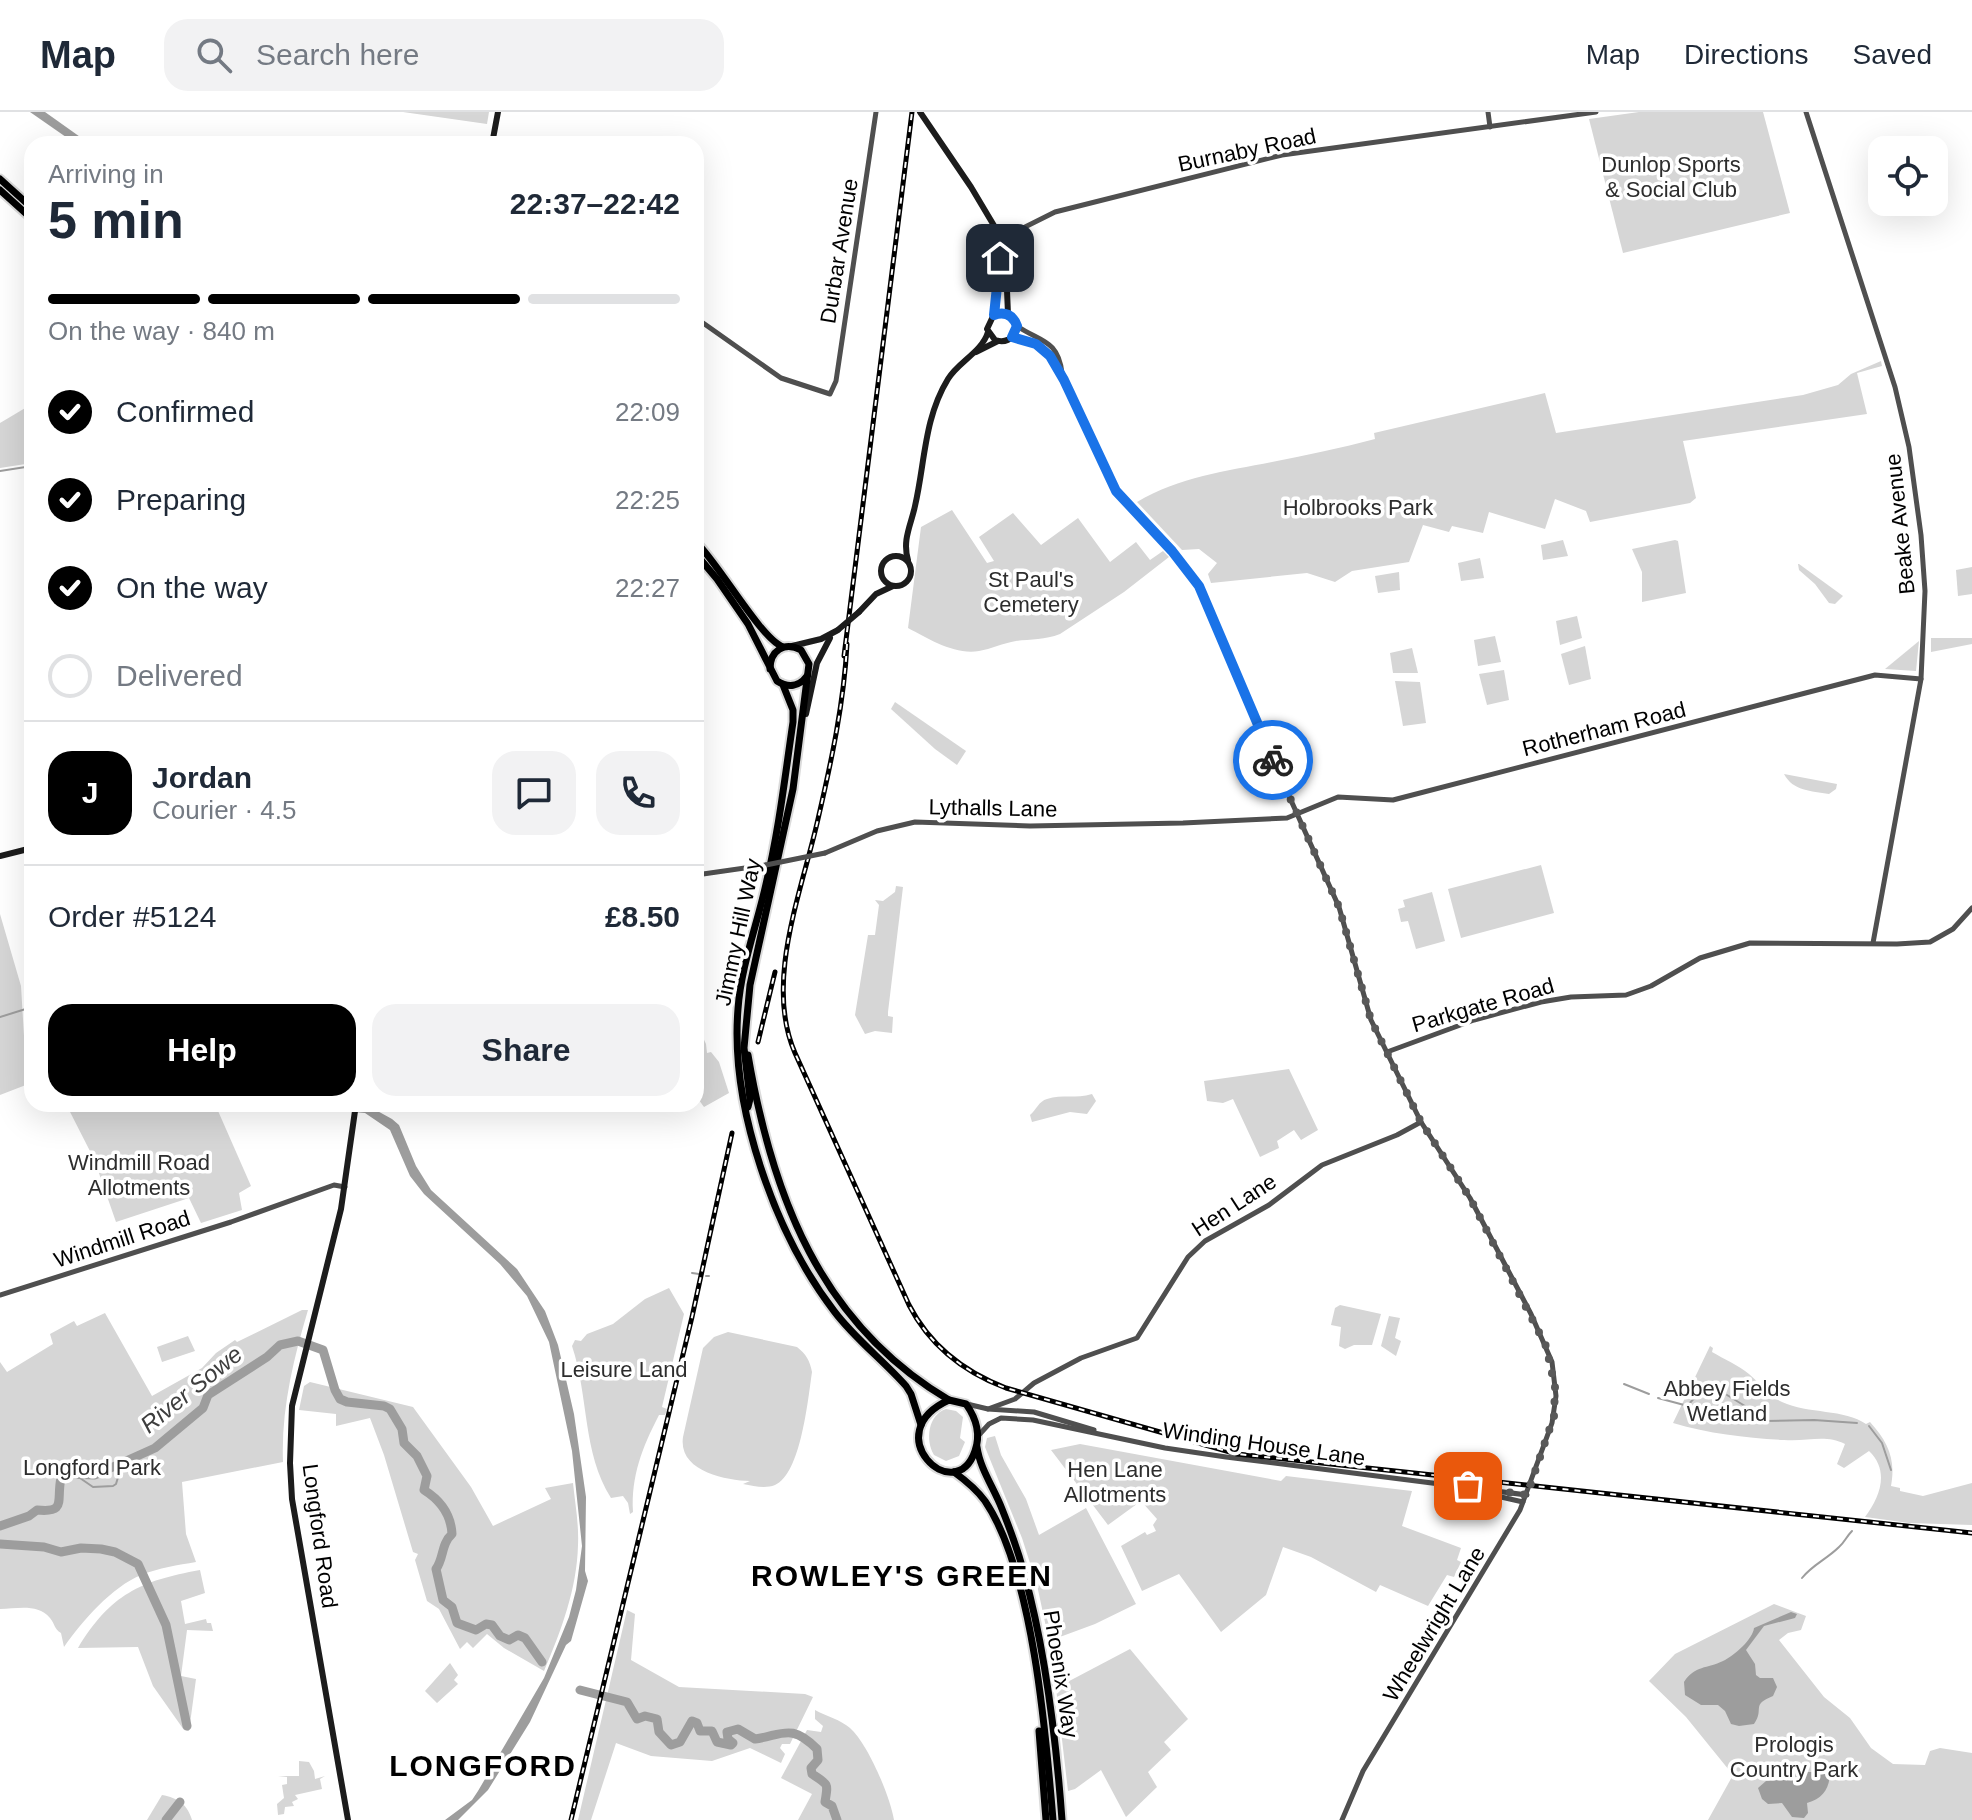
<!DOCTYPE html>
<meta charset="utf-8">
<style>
body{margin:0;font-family:Arial,sans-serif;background:#f2f2f3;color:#1f2937;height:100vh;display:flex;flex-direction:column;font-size:30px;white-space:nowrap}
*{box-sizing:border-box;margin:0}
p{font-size:26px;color:#747a83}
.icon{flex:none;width:44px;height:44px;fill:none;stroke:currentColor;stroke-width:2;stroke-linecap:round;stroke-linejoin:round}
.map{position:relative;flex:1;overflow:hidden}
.panel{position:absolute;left:24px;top:24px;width:680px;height:976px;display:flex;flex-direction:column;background:#fff;border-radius:24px;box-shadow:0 8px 32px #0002}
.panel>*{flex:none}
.controls{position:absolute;left:1868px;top:24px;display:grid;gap:16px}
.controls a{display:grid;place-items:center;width:80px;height:80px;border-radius:16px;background:#fff;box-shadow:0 8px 32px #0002;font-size:40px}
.pin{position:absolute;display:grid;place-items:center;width:68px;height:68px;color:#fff;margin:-34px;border-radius:16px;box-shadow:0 4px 12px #0006}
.courier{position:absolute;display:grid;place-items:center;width:80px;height:80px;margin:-40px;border:6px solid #1a73e8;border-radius:50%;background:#fff;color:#222;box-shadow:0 2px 10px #0007}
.summary em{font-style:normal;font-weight:800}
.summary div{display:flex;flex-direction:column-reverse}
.summary{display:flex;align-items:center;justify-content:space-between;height:136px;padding:0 24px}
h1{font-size:52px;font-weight:800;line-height:60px}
.bar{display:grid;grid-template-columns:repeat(4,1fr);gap:12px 8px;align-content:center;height:96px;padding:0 24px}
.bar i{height:10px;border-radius:6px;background:#e0e1e3}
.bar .on{background:#000}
.bar p{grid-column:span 4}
.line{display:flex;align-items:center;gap:20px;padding:0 24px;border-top:2px solid #e0e1e3}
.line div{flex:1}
.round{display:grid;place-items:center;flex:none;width:84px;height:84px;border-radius:24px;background:#f2f2f3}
ol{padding:0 24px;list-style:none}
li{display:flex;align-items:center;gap:24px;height:88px}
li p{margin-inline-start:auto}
li .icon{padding:8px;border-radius:50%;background:#000;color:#fff;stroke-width:4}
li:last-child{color:#747a83}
li i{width:44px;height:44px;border:4px solid #e0e1e3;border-radius:50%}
.primary-button{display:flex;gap:16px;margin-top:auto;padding:16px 24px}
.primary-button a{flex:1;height:92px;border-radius:24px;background:#000;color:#fff;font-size:32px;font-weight:800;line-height:92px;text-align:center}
.primary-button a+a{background:#f2f2f3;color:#1f2937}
header{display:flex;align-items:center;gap:48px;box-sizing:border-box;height:112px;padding:0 40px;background:#fff;border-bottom:2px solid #e0e1e3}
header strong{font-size:38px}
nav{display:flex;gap:44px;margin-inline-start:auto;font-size:28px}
.search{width:560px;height:72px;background:#f2f2f3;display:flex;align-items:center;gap:20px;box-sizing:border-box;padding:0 28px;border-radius:24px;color:#747a83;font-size:30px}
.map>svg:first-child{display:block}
.green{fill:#d6d6d6}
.water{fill:#9d9d9d}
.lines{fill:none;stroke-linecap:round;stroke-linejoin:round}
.stream{stroke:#9d9d9d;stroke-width:2}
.river{stroke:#9d9d9d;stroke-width:9}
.trunk-casing{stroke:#dbdbdb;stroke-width:11}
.tertiary{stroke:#4f4f4f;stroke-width:5}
.secondary{stroke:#1c1c1c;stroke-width:6}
.trunk{stroke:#000;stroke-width:7}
.rail-casing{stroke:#000;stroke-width:5}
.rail{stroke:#fff;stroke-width:2;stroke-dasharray:6;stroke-linecap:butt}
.tertiary-bridge{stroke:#4f4f4f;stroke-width:5}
.secondary-bridge{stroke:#1c1c1c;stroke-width:6}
.done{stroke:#595959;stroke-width:8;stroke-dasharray:0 14.4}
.route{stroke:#1a73e8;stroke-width:10}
.labels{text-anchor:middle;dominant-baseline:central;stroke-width:7;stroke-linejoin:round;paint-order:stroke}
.street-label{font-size:22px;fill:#000;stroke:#fff}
.park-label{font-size:22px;fill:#2d2d2d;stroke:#fff}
.water-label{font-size:24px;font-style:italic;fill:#3e3e3e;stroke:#fff}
.district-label{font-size:30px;font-weight:bold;letter-spacing:2px;fill:#000;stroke:#fff}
</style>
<header>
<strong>Map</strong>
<div class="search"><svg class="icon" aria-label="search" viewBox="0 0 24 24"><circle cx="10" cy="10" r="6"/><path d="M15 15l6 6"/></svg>Search here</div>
<nav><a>Map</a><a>Directions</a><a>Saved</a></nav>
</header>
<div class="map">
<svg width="1972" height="1708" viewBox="0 0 1972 1708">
<rect width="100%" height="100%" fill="#fff"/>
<!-- green -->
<g class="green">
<path d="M403,0h86l-2,12z"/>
<path d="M1639,0h124l27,101 -167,40 -34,-134z"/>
<path d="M1881,249l1,5 -25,7 10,41 -184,27 13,57 -6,5 -100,19 -4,-11 -31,-12 -10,30 -56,-17 -6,21 -31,-7 -3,6 -26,-7 -14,37 -57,9 -17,11 -28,-9 -96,10 -3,-9 9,-11 -18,-14 -17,1 -45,-48c42,-25 89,-31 135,-40 35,-7 69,-14 103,-23l-1,-6 171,-40 11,40 247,-38 35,-10 13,-11z"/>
<path d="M32,292v59l-32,5v-45z"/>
<path d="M952,398l35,53 7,-2 -15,-24 34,-24 28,32 37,-27 32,44 26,-20 14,18 13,-9 6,6 -45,35 -64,42c-15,6 -29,5 -44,7 -13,2 -25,8 -37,10 -25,4 -50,-12 -71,-23l13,-101z"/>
<path d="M1563,428l5,16 -25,4 -2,-15z"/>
<path d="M1675,428l3,1 8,52 -44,9v-30l-10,-23z"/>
<path d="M1480,446l4,20 -23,3 -3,-18z"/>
<path d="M1798,452h1l44,32 -8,8 -6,-1 -14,-19 -16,-14z"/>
<path d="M1972,455v27l-14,2 -2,-26z"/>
<path d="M1399,460l1,18 -22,3 -3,-17z"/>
<path d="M1577,504l5,22 -22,7 -4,-24z"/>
<path d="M1495,524l6,26 -23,4 -4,-26z"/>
<path d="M1931,526h41v6l-41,8z"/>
<path d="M1919,529l-3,30 -31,-2z"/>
<path d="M1585,534l6,33 -22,6 -8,-31z"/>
<path d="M1412,536l6,25h-25l-3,-20z"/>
<path d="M1504,558l5,30 -22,5 -8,-31z"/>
<path d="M1395,569l25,1 6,41 -23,3z"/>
<path d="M895,590l71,49 -9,14 -22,-16 -44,-40z"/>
<path d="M1784,662l53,10 -1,5 -7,5c-18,-3 -36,-3 -45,-20z"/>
<path d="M1541,753l13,48 -93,25 -13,-49z"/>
<path d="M896,774l7,1 -15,125v4l5,1 -1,16 -17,-2 -10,3 -10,-19 13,-80h7l4,-30 -4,-5 8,1 12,-9z"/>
<path d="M1432,780l13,49 -29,8 -8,-28 -7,1 -3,-13 7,-2 -2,-7z"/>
<path d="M0,802l21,72 5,83 5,14 -31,12z"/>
<path d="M696,911l10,21 1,9 4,-1 8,10 10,31 -25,14 -8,-11z"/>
<path d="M1289,957l29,61 -17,10 -7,-10 -17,11 2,7 -19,9 -27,-58 -10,4 -16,-2 -3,-20z"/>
<path d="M1092,982l4,7 -9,13 -17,-2 -38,10 -2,-7c6,-5 9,-14 17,-16 15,-5 29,0 45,-5z"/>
<path d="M66,992h149l36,82 -12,7 3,17 -41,13 -12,-25 -73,24 -22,-63z"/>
<path d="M669,1176l15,26 -22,93 5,2 -2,6h-6c-17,33 -28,61 -26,97l-3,2 -2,-11 -5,-7 -12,2c-29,-46 -22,-102 -39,-152l3,-6 6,1 6,-7 26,-10 32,-25z"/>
<path d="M1340,1193l41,9 -9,31h-18l-9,4 -6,-3 2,-19 -10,-2 4,-17z"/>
<path d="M302,1198h6c-15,50 -27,101 -25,152l-101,20 4,52 10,28c-18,3 -37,6 -55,13 -29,12 -59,46 -77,72l-3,-14c-7,-4 -6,-9 -11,-15 -13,-15 -33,-9 -50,-9v-247l7,10 46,-28 -3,-10 24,-13 3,5 28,-13 47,83 50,-28 14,-15 19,-13 2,2z"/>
<path d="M1389,1204l11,2 -5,20 6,3 -5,15 -15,-10z"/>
<path d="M728,1220l69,15c9,7 13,14 15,25 -4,27 -11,102 -37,113 -10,4 -21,1 -32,-1l7,-3c-25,-1 -72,-10 -67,-44l20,-89 11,-11z"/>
<path d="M188,1224l7,15 -33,11 -5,-15z"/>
<path d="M1710,1234l3,2 -1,4c12,7 26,13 37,22 12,10 19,22 33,28 26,12 63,7 84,22l4,-2c18,20 26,37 21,64l9,2v3l23,5 49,-13v42l-63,-2 -44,-6c15,-20 25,-46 4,-66l-25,17 -7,-4 8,-20c-20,-10 -38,-2 -61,-4 -37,-2 -74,-6 -111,-17z"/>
<path d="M310,1270l103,25 58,80 22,39 58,-27 -6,-11 28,-5c2,20 6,41 5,62 -1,44 -17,86 -34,126l-40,-23 -17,-14 -14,14 -6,-6 -7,7 -21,-40 -12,-8 -12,-41 3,-6 -5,-2 -29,-97 -14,-37 -34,8v-12l-37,-4 5,-24z"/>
<path d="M946,1297l10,2 7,6 -3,21 5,4 -6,14 -13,5 -12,-6c-9,-15 -6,-40 12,-46z"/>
<path d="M995,1324l6,19 25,44 13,36 47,-27 50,96 -41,20 -46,17 -12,-56 -15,-47 -37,-91 2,-9z"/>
<path d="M1080,1332l201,37 5,-5 126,15 -10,35 59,22 -4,12 4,2 -7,15 -7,-2 -19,31 -48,-21 -4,7 -65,-35 -28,-10 -17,48 -45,37 -42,-58 -37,17 -21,-45 24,-14 2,3 9,-4 -3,-6 4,-6 -16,-18 -33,24 -57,-75z"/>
<path d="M200,1458l5,23 -24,8 4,23 21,-5 1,4h4l2,8 -26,-1 -6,46 15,3 -7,52 -5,-1 -31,-44 -15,-39 -60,1c33,-54 62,-67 122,-78z"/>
<path d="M1774,1492l32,12 -5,14 -13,3 -9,7 45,57 26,21 21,30 22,16 32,1 5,-14 10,-3 32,5v67h-264l25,-45 -47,-58 -37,-36 26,-27z"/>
<path d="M627,1498l8,4 -4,46 48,27 126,7 8,3 -23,47h-8l-2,4 5,6 -4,9 -31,-15 -38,13 -61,-5 -35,-13 -25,77h-13z"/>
<path d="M1130,1537l58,70 -24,23 7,8 -23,22 9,15 -31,30 -25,-47 -26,19 -7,2 -12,-103z"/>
<path d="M450,1551l8,12 -4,5 4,4 -21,19 -12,-12z"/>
<path d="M815,1598c11,6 26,10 35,18 18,16 40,68 44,92h-96l14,-26 -31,-16 26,-48 14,2 2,-6 -8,-7z"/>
<path d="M299,1649l10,1 5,9 1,8 10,-3 -5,3 2,10 -27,6 3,4 -6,3 2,4 -9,1 -1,7 -6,1 -1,-11 7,-6 -2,-13 5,-1v-7l-9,-1h21z"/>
<path d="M162,1683c16,3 25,9 30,25h-45z"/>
</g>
<!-- water -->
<g class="water">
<path d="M30,0h15l45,32h-14z"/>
<path d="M328,992l44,4 20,11 7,6 17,41 15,24 86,79 28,42 13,34 16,69 12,83 -1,74 3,10 -17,60 -5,4 -36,77 -42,68 -30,30h-13l27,-20 6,-9 66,-113 25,-61 7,-27 6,-44 -10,-95 -23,-109 -22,-46 -27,-32 -76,-70 -14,-18 -20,-46 -25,-17 -23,-2z"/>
<path d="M1791,1500l6,2 -2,4 -31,8 -18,24 9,14 1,11 4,3h13l4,9 -4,9c-23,9 -8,13 -19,28l-15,2 -8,-2 -6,-13 -7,-6h-17l-16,-10 -1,-13c11,-17 23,-13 39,-21 11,-5 30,-22 31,-33z"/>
<path d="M1824,1658h6c0,18 -6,28 -23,33l1,10 -4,5 -12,-1 -10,-14 -14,1 -6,-5 -4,-11 8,-7 13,-1 14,-8h27z"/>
</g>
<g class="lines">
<!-- stream -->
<g class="stream">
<path d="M0,359l32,-5"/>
<path d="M0,905l32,-10"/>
<path d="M692,1161l7,1"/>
<path d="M706,1164h3"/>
<path d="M1624,1272l25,10"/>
<path d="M1727,1283l31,19"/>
<path d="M1658,1286l71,19 36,4 49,-1 43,3"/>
<path d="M1687,1294l12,-13"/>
<path d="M1869,1314l13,17 9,27"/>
<path d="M77,1364l16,11 20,-1 3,-2 6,-20"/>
<path d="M1802,1466c10,-13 25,-19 37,-31 6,-5 7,-10 13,-16"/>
</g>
<!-- river -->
<g class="river">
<path d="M0,1414l29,-10 8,-6c30,3 19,-9 24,-32l6,-4 28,1 60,-27 48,-40 5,-13 59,-38 13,-12 18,-4 25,9 12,40 5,9 7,3 37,4 6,3 12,20 2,14 13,13 10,20 -3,14c16,10 27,24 28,44 -11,10 -8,24 -16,35l7,31 9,7 5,16 19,7 10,-6 6,1 8,11 9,4 9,-5 7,3 17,24"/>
<path d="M0,1432l44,3 17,5 20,-4 20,1 14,3 23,12 28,61 21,101"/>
<path d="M580,1578l47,12 10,17 8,-3 12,3 2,13 12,13 9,-3 12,-21 5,2 3,8h12l5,11 14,3 2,-2 -5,-4 -1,-7 11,-3 17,10c28,-4 36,-16 62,10l1,11 -7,8 1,6c17,11 16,9 13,28l7,4 5,14"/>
<path d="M166,1708l14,-18"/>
</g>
<!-- trunk casing -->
<g class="trunk-casing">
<g id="trunk">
<path d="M0,67l32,29"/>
<path d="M0,78l32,29"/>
<path d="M696,430c23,22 65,97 87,105"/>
<path d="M696,442l21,25 31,45 29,57c11,7 22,6 30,-5"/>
<path d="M783,573l10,25v12c-8,54 -14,108 -27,162 -9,41 -25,82 -28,125 -8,98 37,225 96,302 21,28 49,49 72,75l5,8 10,31"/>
<path d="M748,943c24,140 72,269 201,345"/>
<path d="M748,995l2,-8 -6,-51 6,-63 43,-196 16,-125 -8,-14c-17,-9 -31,1 -31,19"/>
<path d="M949,1288l17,4c10,14 15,30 9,47 -20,58 -99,-18 -26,-51z"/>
<path d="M977,1335c3,22 17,41 25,62 8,20 16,42 22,64 22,79 32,165 38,247"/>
<path d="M954,1360c11,8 23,18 31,29 48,71 61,233 68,319"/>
<path d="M1039,1619l7,89"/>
</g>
</g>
<!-- tertiary -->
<g class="tertiary">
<path d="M1488,0l2,15"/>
<path d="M1806,0l89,275 14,60 12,88 4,56 -4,88 -48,264"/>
<path d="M1007,124l48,-24 227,-57 314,-43"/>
<path d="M696,206l85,60 49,16 6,-13 40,-269"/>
<path d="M1017,214c23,16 41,13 45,47"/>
<path d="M1012,225l24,7 14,12 14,24 52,111 56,60 27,35 63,150 77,171 32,113 50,102 49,76 61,116 21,48 4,34 -4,27 -32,87 -157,261 -21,49"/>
<path d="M825,741l52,-22 38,-9 115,4 153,-3 104,-5 51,-21 55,3 482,-125 46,4"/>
<path d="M696,763l70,-10"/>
<path d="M1387,940l87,-32 67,-18 30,-5 55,-2 25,-9 49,-28 50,-15 147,1 33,-2 23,-13 19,-21"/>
<path d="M0,1183l231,-73 103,-37 11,2"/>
<path d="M967,1292l21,5 46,3 60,18"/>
<path d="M988,1297l27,-10 19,-16 47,-25 56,-20 51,-81 17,-16 64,-36 53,-40 75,-30 24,-13"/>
<path d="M978,1324l11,-12 12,-6 32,2 132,28 61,9 301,38"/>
<path d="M1466,1377l57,13"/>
</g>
<!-- secondary -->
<g class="secondary">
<path d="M920,0l51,75 28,47"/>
<path d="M492,32l6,-32"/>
<path d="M994,203l10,-2 10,6 2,11c-3,10 -12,13 -21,10l-8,-11 9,-19 4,-52 -3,-21 4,-4 6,5 -2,4 3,72"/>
<path d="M976,240l22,-11"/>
<circle cx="896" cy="459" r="15"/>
<path d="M908,448c-6,-20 3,-35 7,-54 10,-43 9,-88 33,-127 10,-17 34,-27 40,-47"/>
<path d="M859,500l17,-18 17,-8"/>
<path d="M792,534l29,-7 17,-9"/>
<path d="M806,602l11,-51 13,-25"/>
<path d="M0,744l32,-8"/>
<path d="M348,1708l-56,-321 -2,-36 2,-57 49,-197 15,-105"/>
</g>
<!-- trunk -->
<use href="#trunk" class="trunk"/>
<!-- rail casing -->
<g class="rail-casing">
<g id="rail">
<path d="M847,532c-3,59 -16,119 -29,175 -16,72 -54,163 -23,234l114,252c21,41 55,67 97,83l231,66 735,79"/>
<path d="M844,544l68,-544"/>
<path d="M758,930l17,-70"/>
<path d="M571,1708l121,-503 40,-184"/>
</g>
</g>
<!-- rail -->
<use href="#rail" class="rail"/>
<!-- tertiary-bridge -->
<path class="tertiary-bridge" d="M766,753l59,-12"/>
<!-- secondary-bridge -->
<path class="secondary-bridge" d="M839,517l20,-17"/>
</g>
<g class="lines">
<!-- done -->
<path class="done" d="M1273,648l66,147 32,113 50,102 49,76 76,148 9,41 -1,29 -27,79 -59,-9"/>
<!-- route -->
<path class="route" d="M1000,146l-6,57c11,-4 19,0 23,11l-5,11 24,7 14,12 14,24 52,111 56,60 27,35 74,174"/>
</g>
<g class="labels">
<!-- street labels -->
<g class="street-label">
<text transform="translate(1247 38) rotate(-12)">Burnaby Road</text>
<text transform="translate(839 139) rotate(-81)">Durbar Avenue</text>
<text transform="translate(1900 412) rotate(-96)">Beake Avenue</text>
<text transform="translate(1604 617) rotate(-14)">Rotherham Road</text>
<text transform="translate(993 696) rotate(1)">Lythalls Lane</text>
<text transform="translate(738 820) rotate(-78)">Jimmy Hill Way</text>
<text transform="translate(1483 893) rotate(-16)">Parkgate Road</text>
<text transform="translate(1234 1093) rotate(-33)">Hen Lane</text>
<text transform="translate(122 1127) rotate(-18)">Windmill Road</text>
<text transform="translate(1264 1332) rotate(8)">Winding House Lane</text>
<text transform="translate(320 1424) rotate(82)">Longford Road</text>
<text transform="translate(1434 1512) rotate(-59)">Wheelwright Lane</text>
<text transform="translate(1061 1562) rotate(81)">Phoenix Way</text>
</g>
<!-- park labels -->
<g class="park-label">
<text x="1671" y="52">Dunlop Sports<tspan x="1671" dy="25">&amp; Social Club</tspan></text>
<text x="1358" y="395">Holbrooks Park</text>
<text x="1031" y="467">St Paul's<tspan x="1031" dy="25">Cemetery</tspan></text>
<text x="139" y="1050">Windmill Road<tspan x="139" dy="25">Allotments</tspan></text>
<text x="624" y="1257">Leisure Land</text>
<text x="1727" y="1276">Abbey Fields<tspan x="1727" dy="25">Wetland</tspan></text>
<text x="92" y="1355">Longford Park</text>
<text x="1115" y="1357">Hen Lane<tspan x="1115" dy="25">Allotments</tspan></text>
<text x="1794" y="1632">Prologis<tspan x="1794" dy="25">Country Park</tspan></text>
</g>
<!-- water labels -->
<g class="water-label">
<text transform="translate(191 1277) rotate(-39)">River Sowe</text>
</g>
<!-- district labels -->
<g class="district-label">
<text x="902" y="1463">ROWLEY'S GREEN</text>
<text x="483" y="1653">LONGFORD</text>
</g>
</g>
</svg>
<div class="controls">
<a><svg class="icon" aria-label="locate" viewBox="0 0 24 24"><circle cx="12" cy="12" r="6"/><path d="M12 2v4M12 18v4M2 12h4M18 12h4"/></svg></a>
</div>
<div class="pin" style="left:1468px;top:1374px;background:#ea580c"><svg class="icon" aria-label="bag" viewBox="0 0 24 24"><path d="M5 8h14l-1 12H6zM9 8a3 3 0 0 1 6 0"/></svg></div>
<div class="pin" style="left:1000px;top:146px;background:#1f2937"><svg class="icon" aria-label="home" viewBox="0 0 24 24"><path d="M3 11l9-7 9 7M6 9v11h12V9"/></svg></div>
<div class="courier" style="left:1273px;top:648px"><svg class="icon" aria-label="bike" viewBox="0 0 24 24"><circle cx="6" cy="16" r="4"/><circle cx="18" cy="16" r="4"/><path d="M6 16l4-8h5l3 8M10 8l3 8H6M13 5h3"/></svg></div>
<section class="panel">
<div class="summary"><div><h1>5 min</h1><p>Arriving in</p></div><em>22:37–22:42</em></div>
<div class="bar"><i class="on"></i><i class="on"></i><i class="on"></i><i></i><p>On the way · 840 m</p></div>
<ol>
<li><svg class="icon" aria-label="check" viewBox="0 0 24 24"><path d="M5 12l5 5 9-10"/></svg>Confirmed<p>22:09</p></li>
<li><svg class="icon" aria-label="check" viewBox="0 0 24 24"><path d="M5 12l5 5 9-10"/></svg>Preparing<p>22:25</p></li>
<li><svg class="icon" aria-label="check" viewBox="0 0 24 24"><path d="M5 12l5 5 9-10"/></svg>On the way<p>22:27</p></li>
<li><i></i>Delivered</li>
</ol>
<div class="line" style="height:144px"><b class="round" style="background:#000;color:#fff">J</b><div><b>Jordan</b><p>Courier · 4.5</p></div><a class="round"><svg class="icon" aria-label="chat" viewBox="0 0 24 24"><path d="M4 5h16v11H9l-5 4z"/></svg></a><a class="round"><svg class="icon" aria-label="phone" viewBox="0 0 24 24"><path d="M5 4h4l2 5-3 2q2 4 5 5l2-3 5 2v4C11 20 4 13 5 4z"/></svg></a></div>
<div class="line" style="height:104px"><div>Order #5124</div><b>£8.50</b></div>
<div class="primary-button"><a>Help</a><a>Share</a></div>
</section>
</div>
